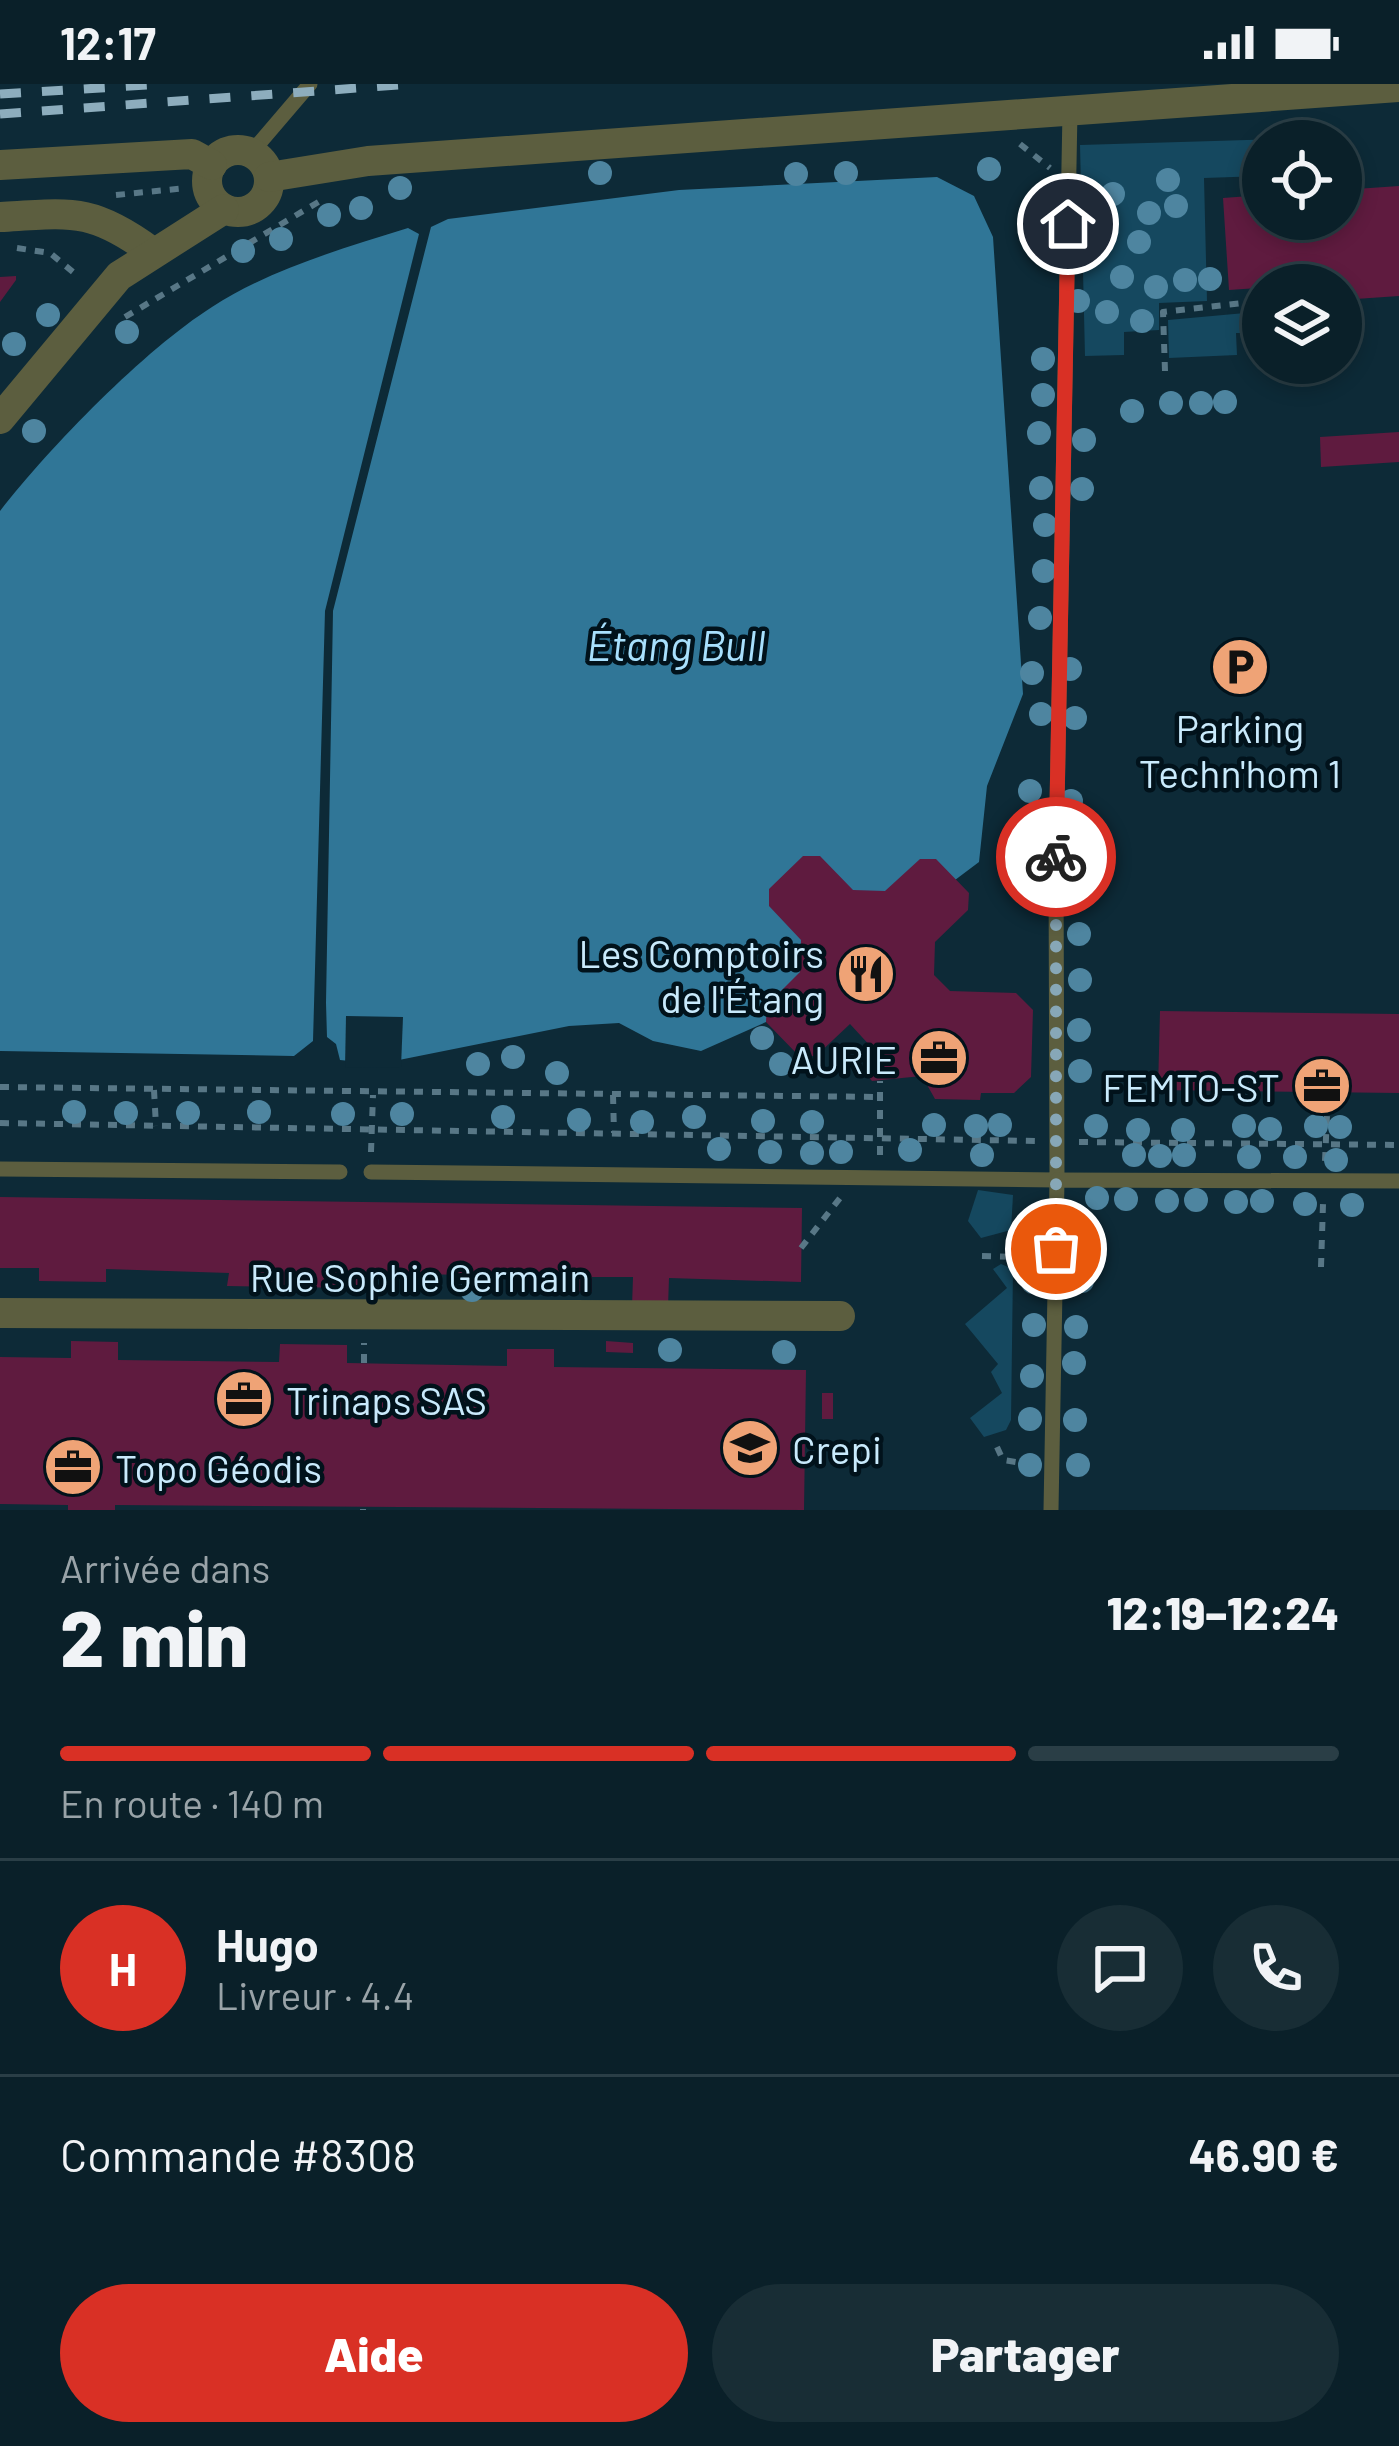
<!DOCTYPE html>
<html lang="fr">
<meta charset="utf-8">
<style>
body{margin:0;font-family:Barlow,sans-serif;background:#182d35;color:#f1f3f6;height:100vh;display:flex;flex-direction:column;font-size:45px;white-space:nowrap}
*{box-sizing:border-box;margin:0}
p{font-size:39px;color:#99a3a8}
.icon{flex:none;width:66px;height:66px;fill:none;stroke:currentColor;stroke-width:2;stroke-linecap:round;stroke-linejoin:round}
.map{position:relative;height:1426px;overflow:hidden}
.panel{display:flex;flex-direction:column;background:#0a2029;flex:1}
.panel>*{flex:none}
.tools{position:absolute;left:1242px;top:36px;display:grid;gap:24px}
.tools a{display:grid;place-items:center;width:120px;height:120px;border-radius:50%;background:#0a2029;box-shadow:0 6px 18px #0003,0 0 0 3px #2a3e46;font-size:60px}
.pin{position:absolute;display:grid;place-items:center;width:102px;height:102px;color:#fff;margin:-51px;border:6px solid #fff;border-radius:50%;box-shadow:0 3px 12px #0007}
.courier{position:absolute;display:grid;place-items:center;width:120px;height:120px;margin:-60px;border:9px solid #d93025;border-radius:50%;background:#fff;color:#222;box-shadow:0 3px 15px #0007}
.summary em{font-style:normal;font-weight:800}
.summary div{display:flex;flex-direction:column-reverse}
.summary{display:flex;align-items:center;justify-content:space-between;height:204px;padding:0 60px}
h1{font-size:78px;font-weight:800;line-height:90px}
.bar{display:grid;grid-template-columns:repeat(4,1fr);gap:18px 12px;align-content:center;height:144px;padding:0 60px}
.bar i{height:15px;border-radius:9px;background:#2a3e46}
.bar .current{background:#d93025}
.bar p{grid-column:span 4}
.line{display:flex;align-items:center;gap:30px;padding:0 60px;border-top:3px solid #2a3e46}
.line div{flex:1}
.round{display:grid;place-items:center;flex:none;width:126px;height:126px;border-radius:63px;background:#182d35}
.action{display:flex;gap:24px;margin-top:auto;padding:24px 60px}
.action a{flex:1;height:138px;border-radius:72px;background:#d93025;color:#fff;font-size:48px;font-weight:800;line-height:138px;text-align:center}
.action a+a{background:#182d35;color:#f1f3f6}
.status{display:flex;justify-content:space-between;align-items:center;height:84px;padding:0 60px;background:#0a2029;direction:ltr}
.status svg{height:33px;fill:currentColor}
.map>svg:first-child{display:block}
.green{fill:#15485f}
.water{fill:#307697}
.pier{fill:#0d2a37}
.building{fill:#5f1b3f}
.lines{fill:none;stroke-linecap:round;stroke-linejoin:round}
.path{stroke:#587786;stroke-width:6;stroke-dasharray:9 9;stroke-linecap:butt}
.lane{stroke:#5c5e3f;stroke-width:15}
.street{stroke:#5c5e3f;stroke-width:30}
.rail{stroke:#8dadbd;stroke-width:9;stroke-dasharray:21 21;stroke-linecap:butt}
.tree{fill:#4e85a0}
.done{stroke:#87a7b7;stroke-width:12;stroke-dasharray:0 21.6}
.route{stroke:#d93025;stroke-width:15}
.labels{text-anchor:middle;dominant-baseline:central;stroke-width:9;stroke-linejoin:round;paint-order:stroke}
.poi-label{font-size:39px;fill:#c9eafc;stroke:#01121b;text-anchor:end}
.street-label{font-size:39px;fill:#c9eafc;stroke:#01121b}
.water-label{font-size:42px;font-style:italic;fill:#a8e0fd;stroke:#01121b}
</style>
<div class="status"><b>12:17</b><svg viewBox="0 0 49 12"><path d="M0 12V9h3v3zM5 12V6h3v6zM10 12V3h3v9zM15 12V0h3v12zM26 1h20v11H26zM47 4h2v5h-2z"/></svg></div>
<div class="map">
<svg width="1399" height="1426" viewBox="0 0 1399 1426">
<rect width="100%" height="100%" fill="#0d2a37"/>
<!-- green -->
<g class="green">
<path d="M1318,54l-55,3v35l-59,2 3,123 -48,2v27l-35,2v23l-39,1 -5,-211z"/>
<path d="M1245,229l2,20h-11l1,22 -68,3 -1,-38z"/>
<path d="M978,1106l35,5 -2,35 -30,8 -13,-17z"/>
<path d="M1001,1180l12,5 -2,151 -5,10 -22,7 -14,-19 32,-25 -11,-21 7,-8 -33,-40 42,-36 -14,-19z"/>
</g>
<!-- water -->
<g class="water">
<path d="M937,93l37,19 19,41 30,457 -36,92 -8,76 -213,160 -65,29 -48,-10 -34,-18 -50,3 -190,38 -39,-4 -4,-16 -9,-7 -1,-34 7,-392 98,-384 17,-8 231,-29z"/>
<path d="M408,144l11,6 -94,377 -12,430 -19,15 -294,-5v-540c50,-64 144,-161 212,-204 59,-38 129,-58 196,-79z"/>
</g>
<!-- pier -->
<path class="pier" d="M346,932l57,1 -2,50 -56,1z"/>
<!-- building -->
<g class="building">
<path d="M1399,102v110l-58,4v-15h-78l-4,28 -1,-25 -29,2 -6,-92 40,-3v24h78v-29z"/>
<path d="M16,192v4l-16,22v-25z"/>
<path d="M1399,348v30l-78,5 -1,-30z"/>
<path d="M803,772h17l33,34 32,1 35,-32h16l33,34 -1,17 -33,32 -1,33 16,16 66,2 17,17 -2,67 -17,16h-33l-1,7 -45,-1 -13,-23 -50,5 -7,-8v-16l8,-8 -23,-25 -34,32h-17l-33,-34 1,-17 33,-33 1,-32 -32,-34v-17z"/>
<path d="M1160,927l239,3v79l-241,-3z"/>
<path d="M0,1113l802,11 -1,74 -132,-4 -1,29 -36,-1 1,-29h-41v15l-70,-3 1,-13 -164,-3 -1,15 -131,-2 2,-13 -123,-4v13l-67,-1v-13h-39z"/>
<path d="M71,1257l47,1v18l161,2 1,-18 67,1v18l160,3v-17h47v18l252,3 -2,140 -689,-5v5h-47v-5l-68,-1v-147l71,1z"/>
<path d="M606,1257l27,2v10l-27,-1z"/>
<rect x="822" y="1309" width="11" height="26"/>
</g>
<g class="lines">
<!-- path -->
<g class="path">
<path d="M1020,60l30,24"/>
<path d="M116,111l71,-7"/>
<path d="M17,164l33,5 29,24"/>
<path d="M125,233l195,-116"/>
<path d="M1165,287l-2,-59 80,-9"/>
<path d="M0,1003l879,10"/>
<path d="M154,1006l2,36"/>
<path d="M613,1011l1,38"/>
<path d="M0,1039l1038,18"/>
<path d="M1079,1058l320,3"/>
<path d="M371,1068l2,-57"/>
<path d="M880,1071v-74"/>
<path d="M1325,1077l3,-69"/>
<path d="M801,1164l39,-50"/>
<path d="M982,1172l41,1"/>
<path d="M1321,1183l2,-63"/>
<path d="M364,1279v-20"/>
<path d="M997,1363l6,13 13,2"/>
<path d="M363,1425v1"/>
</g>
<!-- lane -->
<g class="lane">
<path d="M251,69l59,-69"/>
<path d="M0,1085l340,3"/>
<path d="M371,1088l686,8 -1,-317 14,-752"/>
<path d="M1051,1426l6,-330 342,1"/>
</g>
<!-- street -->
<g class="street">
<circle cx="238" cy="97" r="31"/>
<path d="M0,81l192,-11 20,11"/>
<path d="M269,93l99,-16 1031,-74"/>
<path d="M0,133c71,-4 91,-10 151,34"/>
<path d="M0,335l119,-143 105,-67"/>
<path d="M0,1229l840,3"/>
</g>
<!-- rail -->
<g class="rail">
<path d="M0,10l165,-10"/>
<path d="M0,30l413,-30"/>
</g>
</g>
<!-- trees -->
<g class="tree">
<circle cx="989" cy="85" r="12"/>
<circle cx="600" cy="89" r="12"/>
<circle cx="846" cy="89" r="12"/>
<circle cx="796" cy="90" r="12"/>
<circle cx="1168" cy="96" r="12"/>
<circle cx="400" cy="104" r="12"/>
<circle cx="1113" cy="110" r="12"/>
<circle cx="1176" cy="122" r="12"/>
<circle cx="361" cy="124" r="12"/>
<circle cx="1087" cy="126" r="12"/>
<circle cx="1149" cy="129" r="12"/>
<circle cx="329" cy="131" r="12"/>
<circle cx="281" cy="155" r="12"/>
<circle cx="1139" cy="158" r="12"/>
<circle cx="1041" cy="164" r="12"/>
<circle cx="243" cy="167" r="12"/>
<circle cx="1084" cy="175" r="12"/>
<circle cx="1122" cy="193" r="12"/>
<circle cx="1210" cy="195" r="12"/>
<circle cx="1185" cy="196" r="12"/>
<circle cx="1156" cy="203" r="12"/>
<circle cx="1078" cy="217" r="12"/>
<circle cx="1107" cy="228" r="12"/>
<circle cx="48" cy="231" r="12"/>
<circle cx="1142" cy="237" r="12"/>
<circle cx="127" cy="248" r="12"/>
<circle cx="14" cy="260" r="12"/>
<circle cx="1043" cy="275" r="12"/>
<circle cx="1043" cy="311" r="12"/>
<circle cx="1225" cy="318" r="12"/>
<circle cx="1171" cy="319" r="12"/>
<circle cx="1201" cy="319" r="12"/>
<circle cx="1132" cy="327" r="12"/>
<circle cx="34" cy="347" r="12"/>
<circle cx="1039" cy="349" r="12"/>
<circle cx="1084" cy="356" r="12"/>
<circle cx="1041" cy="404" r="12"/>
<circle cx="1082" cy="405" r="12"/>
<circle cx="1045" cy="441" r="12"/>
<circle cx="1044" cy="487" r="12"/>
<circle cx="1040" cy="534" r="12"/>
<circle cx="1070" cy="585" r="12"/>
<circle cx="1032" cy="589" r="12"/>
<circle cx="1041" cy="630" r="12"/>
<circle cx="1075" cy="634" r="12"/>
<circle cx="1030" cy="707" r="12"/>
<circle cx="1071" cy="717" r="12"/>
<circle cx="1019" cy="774" r="12"/>
<circle cx="1079" cy="850" r="12"/>
<circle cx="1080" cy="896" r="12"/>
<circle cx="1079" cy="946" r="12"/>
<circle cx="762" cy="954" r="12"/>
<circle cx="513" cy="973" r="12"/>
<circle cx="478" cy="980" r="12"/>
<circle cx="781" cy="980" r="12"/>
<circle cx="1080" cy="987" r="12"/>
<circle cx="557" cy="989" r="12"/>
<circle cx="74" cy="1028" r="12"/>
<circle cx="259" cy="1028" r="12"/>
<circle cx="126" cy="1029" r="12"/>
<circle cx="188" cy="1029" r="12"/>
<circle cx="343" cy="1030" r="12"/>
<circle cx="402" cy="1030" r="12"/>
<circle cx="503" cy="1033" r="12"/>
<circle cx="694" cy="1033" r="12"/>
<circle cx="579" cy="1036" r="12"/>
<circle cx="763" cy="1037" r="12"/>
<circle cx="642" cy="1038" r="12"/>
<circle cx="812" cy="1038" r="12"/>
<circle cx="934" cy="1041" r="12"/>
<circle cx="1000" cy="1041" r="12"/>
<circle cx="976" cy="1042" r="12"/>
<circle cx="1096" cy="1042" r="12"/>
<circle cx="1244" cy="1042" r="12"/>
<circle cx="1316" cy="1042" r="12"/>
<circle cx="1340" cy="1043" r="12"/>
<circle cx="1270" cy="1045" r="12"/>
<circle cx="1138" cy="1046" r="12"/>
<circle cx="1183" cy="1046" r="12"/>
<circle cx="719" cy="1065" r="12"/>
<circle cx="910" cy="1066" r="12"/>
<circle cx="770" cy="1068" r="12"/>
<circle cx="841" cy="1068" r="12"/>
<circle cx="812" cy="1069" r="12"/>
<circle cx="982" cy="1071" r="12"/>
<circle cx="1134" cy="1071" r="12"/>
<circle cx="1184" cy="1071" r="12"/>
<circle cx="1160" cy="1072" r="12"/>
<circle cx="1249" cy="1073" r="12"/>
<circle cx="1295" cy="1073" r="12"/>
<circle cx="1336" cy="1076" r="12"/>
<circle cx="1097" cy="1114" r="12"/>
<circle cx="1126" cy="1115" r="12"/>
<circle cx="1196" cy="1116" r="12"/>
<circle cx="1167" cy="1117" r="12"/>
<circle cx="1262" cy="1117" r="12"/>
<circle cx="1236" cy="1118" r="12"/>
<circle cx="1305" cy="1120" r="12"/>
<circle cx="1352" cy="1121" r="12"/>
<circle cx="1082" cy="1149" r="12"/>
<circle cx="1031" cy="1154" r="12"/>
<circle cx="1082" cy="1197" r="12"/>
<circle cx="1033" cy="1198" r="12"/>
<circle cx="472" cy="1206" r="12"/>
<circle cx="1034" cy="1241" r="12"/>
<circle cx="1076" cy="1243" r="12"/>
<circle cx="670" cy="1266" r="12"/>
<circle cx="784" cy="1268" r="12"/>
<circle cx="1074" cy="1279" r="12"/>
<circle cx="1032" cy="1292" r="12"/>
<circle cx="1030" cy="1335" r="12"/>
<circle cx="1075" cy="1336" r="12"/>
<circle cx="1030" cy="1381" r="12"/>
<circle cx="1078" cy="1381" r="12"/>
</g>
<g class="lines">
<!-- done -->
<path class="done" d="M1056,1165v-392"/>
<!-- route -->
<path class="route" d="M1056,773l12,-633"/>
</g>
<!-- icons -->
<defs>
<g id="parking-disc" transform="scale(3)"><circle r="9.5" fill="#efa376" stroke="#01121b"/><path d="M-3.5-5.5H1a3.5 3.5 0 0 1 0 7H-1V5.5H-3.5ZM-1-3.4V-.6H.8a1.4 1.4 0 0 0 0-2.8Z" fill="#111"/></g>
<g id="restaurant-disc" transform="scale(3)"><circle r="9.5" fill="#efa376" stroke="#01121b"/><path d="M-5-6h1v4h1v-4h1v4h1v-4h1v5L-1.5 .5V6h-2V.5L-5-1ZM5-6V6H3V1.5H1.5Q1.5-4 5-6Z" fill="#111"/></g>
<g id="office-disc" transform="scale(3)"><circle r="9.5" fill="#efa376" stroke="#01121b"/><path d="M-6-3h4V-5.5h4V-3h4V5H-6ZM-1-4.5V-3h2v-1.5ZM-6 0V1H6V0Z" fill="#111"/></g>
<g id="university-disc" transform="scale(3)"><circle r="9.5" fill="#efa376" stroke="#01121b"/><path d="M0-5L7-2L0 1L-7-2ZM-4 1L0 2.5L4 1V4Q0 6-4 4Z" fill="#111"/></g>
</defs>
<g fill-rule="evenodd">
<use href="#parking-disc" x="1240" y="583"/>
<use href="#restaurant-disc" x="866" y="890"/>
<use href="#office-disc" x="939" y="974"/>
<use href="#office-disc" x="1322" y="1002"/>
<use href="#office-disc" x="244" y="1315"/>
<use href="#university-disc" x="750" y="1364"/>
<use href="#office-disc" x="73" y="1383"/>
</g>
<g class="labels">
<!-- poi labels -->
<g class="poi-label">
<text x="1240" y="643" text-anchor="middle">Parking<tspan x="1240" dy="45">Techn'hom 1</tspan></text>
<text x="824" y="868">Les Comptoirs<tspan x="824" dy="45">de l'Étang</tspan></text>
<text x="897" y="974">AURIE</text>
<text x="1280" y="1002">FEMTO-ST</text>
<text x="286" y="1315" text-anchor="start">Trinaps SAS</text>
<text x="792" y="1364" text-anchor="start">Crepi</text>
<text x="115" y="1383" text-anchor="start">Topo Géodis</text>
</g>
<!-- street labels -->
<g class="street-label">
<text x="420" y="1192">Rue Sophie Germain</text>
</g>
<!-- water labels -->
<g class="water-label">
<text x="676" y="560">Étang Bull</text>
</g>
</g>
</svg>
<div class="tools">
<a><svg class="icon" aria-label="locate" viewBox="0 0 24 24"><circle cx="12" cy="12" r="6"/><path d="M12 2v4M12 18v4M2 12h4M18 12h4"/></svg></a>
<a><svg class="icon" aria-label="layers" viewBox="0 0 24 24"><path d="M12 4l9 5-9 5-9-5zM3 14l9 5 9-5"/></svg></a>
</div>
<div class="pin" style="left:1056px;top:1165px;background:#ea580c"><svg class="icon" aria-label="bag" viewBox="0 0 24 24"><path d="M5 8h14l-1 12H6zM9 8a3 3 0 0 1 6 0"/></svg></div>
<div class="pin" style="left:1068px;top:140px;background:#1f2937"><svg class="icon" aria-label="home" viewBox="0 0 24 24"><path d="M3 11l9-7 9 7M6 9v11h12V9"/></svg></div>
<div class="courier" style="left:1056px;top:773px"><svg class="icon" aria-label="bike" viewBox="0 0 24 24"><circle cx="6" cy="16" r="4"/><circle cx="18" cy="16" r="4"/><path d="M6 16l4-8h5l3 8M10 8l3 8H6M13 5h3"/></svg></div>
</div>
<section class="panel">
<div class="summary"><div><h1>2 min</h1><p>Arrivée dans</p></div><em>12:19–12:24</em></div>
<div class="bar"><i class="current"></i><i class="current"></i><i class="current"></i><i></i><p>En route · 140 m</p></div>
<div class="line" style="height:216px"><b class="round" style="background:#d93025;color:#fff">H</b><div><b>Hugo</b><p>Livreur · 4.4</p></div><a class="round"><svg class="icon" aria-label="chat" viewBox="0 0 24 24"><path d="M4 5h16v11H9l-5 4z"/></svg></a><a class="round"><svg class="icon" aria-label="phone" viewBox="0 0 24 24"><path d="M5 4h4l2 5-3 2q2 4 5 5l2-3 5 2v4C11 20 4 13 5 4z"/></svg></a></div>
<div class="line" style="height:156px"><div>Commande #8308</div><b>46.90 €</b></div>
<div class="action"><a>Aide</a><a>Partager</a></div>
</section>
